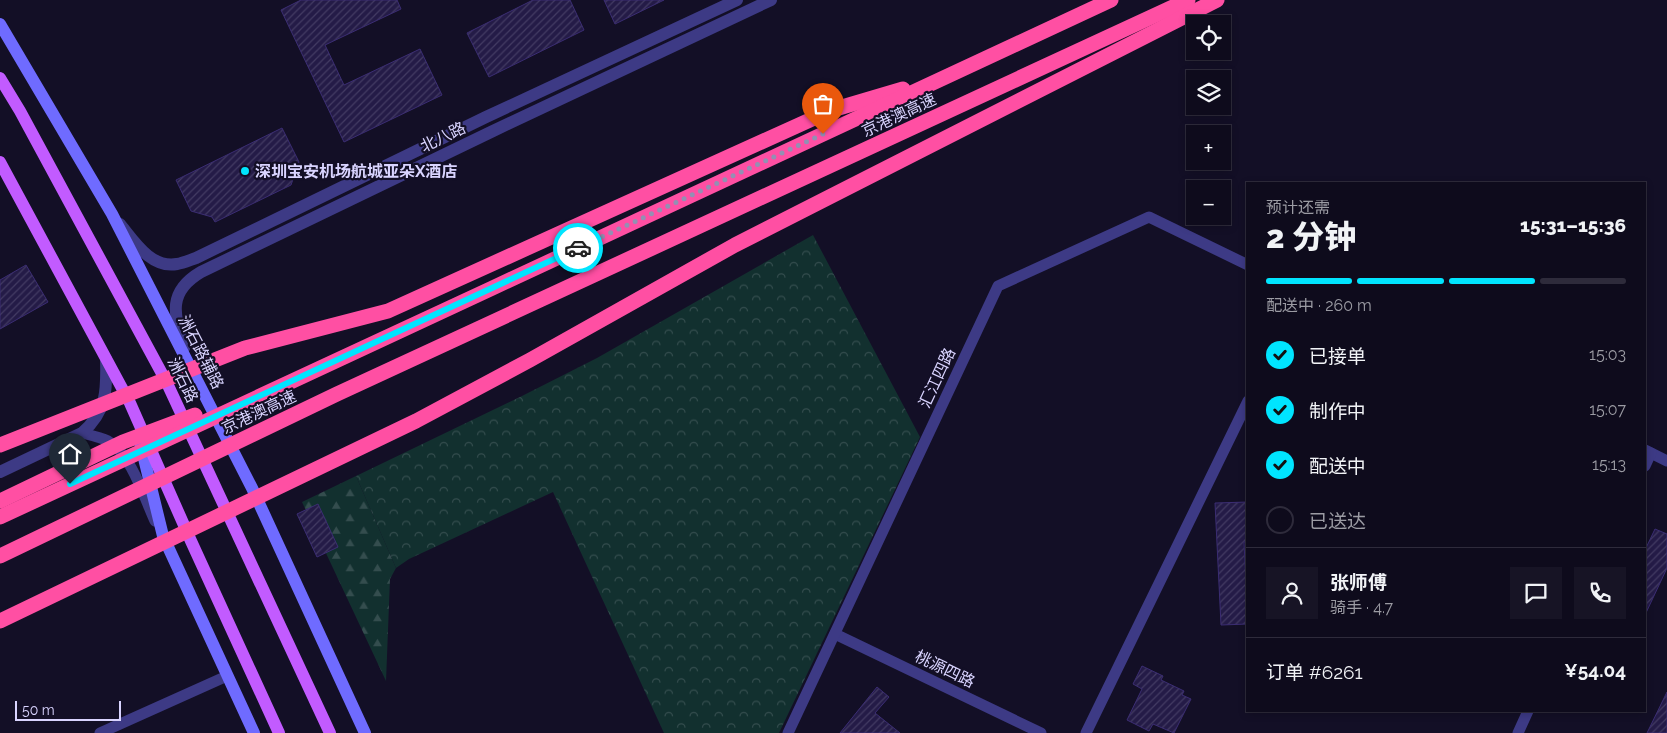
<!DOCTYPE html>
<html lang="zh">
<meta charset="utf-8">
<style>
body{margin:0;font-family:Raleway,"Noto Sans SC",sans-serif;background:#171425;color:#f1f3f6;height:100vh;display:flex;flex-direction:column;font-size:19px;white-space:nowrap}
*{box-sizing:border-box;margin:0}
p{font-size:16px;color:#9b9ba3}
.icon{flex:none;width:28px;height:28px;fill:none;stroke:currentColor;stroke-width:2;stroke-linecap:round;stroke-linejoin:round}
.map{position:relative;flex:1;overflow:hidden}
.side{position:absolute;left:1246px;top:182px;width:400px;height:530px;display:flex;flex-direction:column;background:#0e0b1c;border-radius:0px;box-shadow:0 2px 8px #0003,0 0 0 1px #2e2b3b}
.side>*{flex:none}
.fabs{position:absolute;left:1186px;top:15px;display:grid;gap:10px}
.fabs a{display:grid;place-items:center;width:45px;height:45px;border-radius:0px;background:#0e0b1c;box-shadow:0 2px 8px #0003,0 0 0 1px #2e2b3b;font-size:25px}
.scale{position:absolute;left:15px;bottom:12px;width:106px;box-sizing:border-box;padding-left:5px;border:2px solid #d9d4ff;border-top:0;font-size:14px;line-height:18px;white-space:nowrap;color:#d9d4ff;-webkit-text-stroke:4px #130f26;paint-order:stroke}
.pin{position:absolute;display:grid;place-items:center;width:42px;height:42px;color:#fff;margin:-51px -21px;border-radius:50% 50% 50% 0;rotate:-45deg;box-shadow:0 0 5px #0007}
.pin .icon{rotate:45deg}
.courier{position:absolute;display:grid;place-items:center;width:50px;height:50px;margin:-25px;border:4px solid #00e5ff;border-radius:50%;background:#fff;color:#222;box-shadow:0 1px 6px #0007}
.headline em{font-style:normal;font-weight:800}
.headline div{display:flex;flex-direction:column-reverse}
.headline{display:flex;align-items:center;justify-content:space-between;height:85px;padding:0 20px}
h1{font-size:32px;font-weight:800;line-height:38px}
.bar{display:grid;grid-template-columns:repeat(4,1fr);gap:8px 5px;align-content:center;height:60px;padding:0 20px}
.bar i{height:6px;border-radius:4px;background:#2e2b3b}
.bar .active{background:#00e5ff}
.bar p{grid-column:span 4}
.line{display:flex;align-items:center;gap:12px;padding:0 20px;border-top:1px solid #2e2b3b}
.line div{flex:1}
.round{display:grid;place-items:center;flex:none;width:52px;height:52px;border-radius:0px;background:#171425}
ol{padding:0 20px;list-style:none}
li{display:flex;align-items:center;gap:15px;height:55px}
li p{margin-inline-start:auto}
li .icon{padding:5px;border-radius:50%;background:#00e5ff;color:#111;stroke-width:4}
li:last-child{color:#9b9ba3}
li i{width:28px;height:28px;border:2px solid #2e2b3b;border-radius:50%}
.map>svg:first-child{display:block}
.forest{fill:url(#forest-firs)}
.park{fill:url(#park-crowns)}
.building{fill:url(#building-hatch);stroke:#3b2d73}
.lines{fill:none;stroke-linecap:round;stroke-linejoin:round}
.minor{stroke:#3d3a85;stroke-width:11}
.tertiary{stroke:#3d3a85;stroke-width:12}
.secondary{stroke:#6f6bff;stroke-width:12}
.primary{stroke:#c25bff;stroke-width:12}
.motorway{stroke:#ff4fa3;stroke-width:15}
.done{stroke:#948fb3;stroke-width:5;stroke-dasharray:0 9}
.route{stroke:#00e5ff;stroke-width:6}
.poi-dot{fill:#00e5ff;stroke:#130f26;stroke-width:2}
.labels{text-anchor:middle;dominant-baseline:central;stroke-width:4.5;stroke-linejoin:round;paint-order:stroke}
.street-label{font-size:16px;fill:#d9d4ff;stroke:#130f26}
.poi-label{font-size:16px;font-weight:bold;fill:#d9d4ff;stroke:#130f26;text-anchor:start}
</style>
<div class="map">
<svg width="1667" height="733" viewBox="0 0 1667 733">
<defs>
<pattern id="forest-firs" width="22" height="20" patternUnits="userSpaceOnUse" patternTransform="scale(1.25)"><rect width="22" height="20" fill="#12302f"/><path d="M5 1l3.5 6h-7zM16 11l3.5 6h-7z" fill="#344d4e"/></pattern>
<pattern id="park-crowns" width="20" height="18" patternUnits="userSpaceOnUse" patternTransform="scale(1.25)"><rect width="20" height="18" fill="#12302f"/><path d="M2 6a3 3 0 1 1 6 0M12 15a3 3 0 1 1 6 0" fill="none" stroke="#344d4e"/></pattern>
<pattern id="building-hatch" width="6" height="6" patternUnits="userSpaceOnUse" patternTransform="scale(1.25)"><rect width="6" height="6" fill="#241b47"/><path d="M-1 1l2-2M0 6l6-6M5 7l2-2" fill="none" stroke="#433b63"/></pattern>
</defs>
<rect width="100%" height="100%" fill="#130f26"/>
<!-- forest -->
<path class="forest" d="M356,476l40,92 -6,11 -4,102 -84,-179z"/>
<!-- park -->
<path class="park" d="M813,235l107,202 -141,296h-115l-111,-241 -144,67 -13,9 -40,-92 164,-79 77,-39z"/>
<!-- building -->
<g class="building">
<path d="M301,0h96l4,9 -76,36 19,40 76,-36 22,46 -98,47 -63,-132z"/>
<path d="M533,0h37l14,30 -95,47 -22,-44z"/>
<path d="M604,0h60l-49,24z"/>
<path d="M282,128l17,34 -8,23 -76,37 -3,-5 -21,-6 -15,-31z"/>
<path d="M26,265l22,37 -48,27v-49z"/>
<path d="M1248,502v40h-4l2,42h2v40l-27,1 -6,-122z"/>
<path d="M318,504l20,43 -21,10 -20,-43z"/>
<path d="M1655,529l12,5v34l-22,47v-65z"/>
<path d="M1142,666l21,10 -2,4 23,11 -2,4 9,4 -17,34 -21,-9 -4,7 -22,-11 15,-31 -9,-5z"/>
<path d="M877,687l12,10 -14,16 25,20h-60z"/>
<path d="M1667,692v41h-20z"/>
</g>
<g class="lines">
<!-- minor -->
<g class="minor">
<path d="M82,433c8,2 18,4 26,8 23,13 36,56 47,80"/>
<path d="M1645,450l22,11"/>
<path d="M1645,466l6,-13"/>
<path d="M835,634l206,99"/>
<path d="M100,733l127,-57"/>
<path d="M788,733l210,-447 151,-69 99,48"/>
<path d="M1086,733l162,-332"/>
<path d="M1518,733l10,-22"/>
</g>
<!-- tertiary -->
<g class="tertiary">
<path d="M120,224c14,17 31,45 57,40 6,-1 13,-4 19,-6l290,-141 251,-117"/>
<path d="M184,348c-10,-34 -17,-56 17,-76l292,-141 278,-131"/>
<path d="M0,472l82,-39c25,-22 25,-43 24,-74"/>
</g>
<!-- secondary -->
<g class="secondary">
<path d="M0,24l112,190 140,274 113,245"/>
<path d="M140,442l23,94 91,197"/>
</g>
<!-- primary -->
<g class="primary">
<path d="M0,78l20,33 146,270 164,352"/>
<path d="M0,162l130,241 61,138 88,192"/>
</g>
<!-- motorway -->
<g class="motorway">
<path d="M0,445l245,-97 143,-37 444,-201 71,-21"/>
<path d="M0,501l123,-59 72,-27"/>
<path d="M0,517c370,-174 741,-342 1111,-517"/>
<path d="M0,556l337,-162 851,-394"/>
<path d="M0,621l416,-200 114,-61 205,-115 482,-245"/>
</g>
</g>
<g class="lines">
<!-- done -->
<path class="done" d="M578,248l245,-114"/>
<!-- route -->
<path class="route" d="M70,484l508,-236"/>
</g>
<!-- markers -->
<circle class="poi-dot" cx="245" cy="171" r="5"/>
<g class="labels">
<!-- street labels -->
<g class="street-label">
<text transform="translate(899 115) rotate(-25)">京港澳高速</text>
<text transform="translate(443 137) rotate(-26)">北八路</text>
<text transform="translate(201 352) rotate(63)">洲石路辅路</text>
<text transform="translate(937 378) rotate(-65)">汇江四路</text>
<text transform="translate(183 380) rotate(64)">洲石路</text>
<text transform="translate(259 412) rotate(-25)">京港澳高速</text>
<text transform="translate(945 669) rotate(26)">桃源四路</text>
</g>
<!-- poi labels -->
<g class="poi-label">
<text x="255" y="171">深圳宝安机场航城亚朵X酒店</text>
</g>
</g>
</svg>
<div class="fabs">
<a><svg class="icon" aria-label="locate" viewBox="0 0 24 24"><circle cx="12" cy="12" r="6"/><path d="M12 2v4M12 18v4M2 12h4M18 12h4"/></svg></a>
<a><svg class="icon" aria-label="layers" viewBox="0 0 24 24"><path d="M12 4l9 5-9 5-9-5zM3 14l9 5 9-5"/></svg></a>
<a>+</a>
<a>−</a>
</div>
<div class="scale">50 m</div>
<div class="pin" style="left:823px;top:134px;background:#ea580c"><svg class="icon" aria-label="bag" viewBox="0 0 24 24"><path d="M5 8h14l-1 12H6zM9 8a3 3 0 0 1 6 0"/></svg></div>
<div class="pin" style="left:70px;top:484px;background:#1f2937"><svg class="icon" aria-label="home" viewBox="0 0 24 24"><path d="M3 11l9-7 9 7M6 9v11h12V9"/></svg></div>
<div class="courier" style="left:578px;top:248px"><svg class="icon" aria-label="car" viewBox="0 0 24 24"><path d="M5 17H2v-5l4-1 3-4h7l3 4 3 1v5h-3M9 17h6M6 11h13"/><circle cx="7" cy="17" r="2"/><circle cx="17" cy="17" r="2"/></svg></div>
<section class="side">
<div class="headline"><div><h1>2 分钟</h1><p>预计还需</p></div><em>15:31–15:36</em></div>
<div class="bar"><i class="active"></i><i class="active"></i><i class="active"></i><i></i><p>配送中 · 260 m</p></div>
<ol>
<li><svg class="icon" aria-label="check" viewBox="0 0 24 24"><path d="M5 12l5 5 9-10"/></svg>已接单<p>15:03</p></li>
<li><svg class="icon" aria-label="check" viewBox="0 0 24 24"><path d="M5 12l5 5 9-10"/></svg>制作中<p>15:07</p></li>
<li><svg class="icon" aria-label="check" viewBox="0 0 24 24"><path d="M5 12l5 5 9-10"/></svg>配送中<p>15:13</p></li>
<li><i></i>已送达</li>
</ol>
<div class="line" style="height:90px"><a class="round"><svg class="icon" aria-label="person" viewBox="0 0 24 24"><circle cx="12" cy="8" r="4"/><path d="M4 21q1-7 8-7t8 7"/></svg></a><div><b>张师傅</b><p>骑手 · 4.7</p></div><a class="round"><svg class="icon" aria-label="chat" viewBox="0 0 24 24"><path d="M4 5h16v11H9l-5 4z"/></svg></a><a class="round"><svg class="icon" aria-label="phone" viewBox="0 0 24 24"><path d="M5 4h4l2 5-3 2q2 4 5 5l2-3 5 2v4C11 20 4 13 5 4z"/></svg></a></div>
<div class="line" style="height:65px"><div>订单 #6261</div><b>¥54.04</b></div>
</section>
</div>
